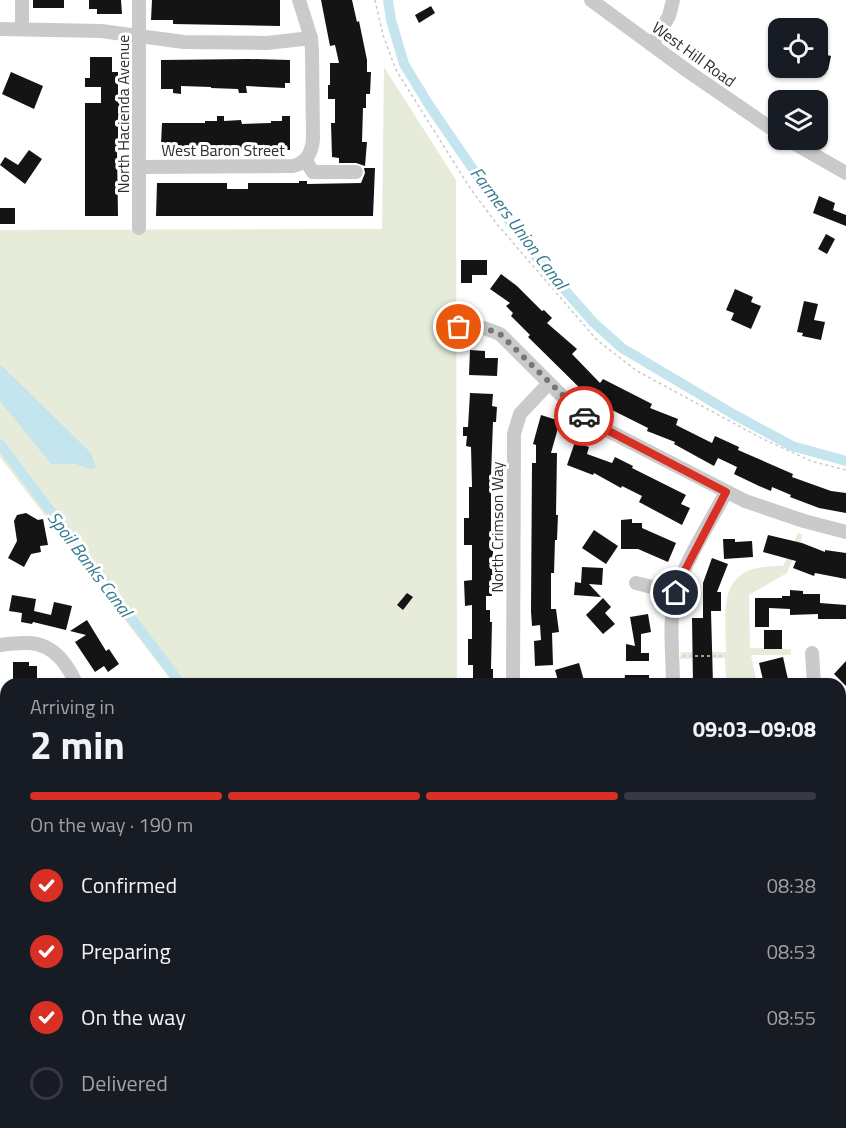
<!DOCTYPE html>
<meta charset="utf-8">
<style>
body{margin:0;font-family:"Titillium Web",sans-serif;background:#242831;color:#f1f3f6;height:100vh;display:flex;flex-direction:column;font-size:22px;white-space:nowrap}
*{box-sizing:border-box;margin:0}
p{font-size:20px;color:#9ea1a6}
.icon{flex:none;width:33px;height:33px;fill:none;stroke:currentColor;stroke-width:2;stroke-linecap:round;stroke-linejoin:round}
.map{position:relative;flex:1;overflow:hidden}
.details{position:absolute;left:0px;top:678px;width:846px;height:450px;display:flex;flex-direction:column;background:#171b24;border-radius:18px 18px 0 0;box-shadow:0 2px 4px #0004}
.details>*{flex:none}
.fabs{position:absolute;left:768px;top:18px;display:grid;gap:12px}
.fabs a{display:grid;place-items:center;width:60px;height:60px;border-radius:12px;background:#171b24;box-shadow:0 2px 4px #0004;font-size:30px}
.pin{position:absolute;display:grid;place-items:center;width:51px;height:51px;color:#fff;margin:-26px;border:3px solid #fff;border-radius:50%;box-shadow:0 2px 6px #0007}
.courier{position:absolute;display:grid;place-items:center;width:60px;height:60px;margin:-30px;border:4px solid #d93025;border-radius:50%;background:#fff;color:#222;box-shadow:0 2px 8px #0007}
.head em{font-style:normal;font-weight:700}
.head div{display:flex;flex-direction:column-reverse}
.head{display:flex;align-items:center;justify-content:space-between;height:102px;padding:0 30px}
h1{font-size:39px;font-weight:700;line-height:45px}
.bar{display:grid;grid-template-columns:repeat(4,1fr);gap:9px 6px;align-content:center;height:72px;padding:0 30px}
.bar i{height:8px;border-radius:4px;background:#363941}
.bar .on{background:#d93025}
.bar p{grid-column:span 4}
ol{padding:0 30px;list-style:none}
li{display:flex;align-items:center;gap:18px;height:66px}
li p{margin-inline-start:auto}
li .icon{padding:6px;border-radius:50%;background:#d93025;color:#fff;stroke-width:4}
li:last-child{color:#9ea1a6}
li i{width:33px;height:33px;border:3px solid #363941;border-radius:50%}
.map>svg:first-child{display:block}
.green{fill:#e7ecda}
.water{fill:#c4e5ee}
.lines{fill:none;stroke-linecap:round;stroke-linejoin:round}
.canal{stroke:#c4e5ee;stroke-width:10}
.building{fill:#141414}
.path{stroke:#cacaca;stroke-width:1.5;stroke-dasharray:3 3;stroke-linecap:butt}
.minor{stroke:#cacaca;stroke-width:14}
.done{stroke:#767676;stroke-width:6;stroke-dasharray:0 10.8}
.route{stroke:#d93025;stroke-width:8}
.labels{text-anchor:middle;dominant-baseline:central;stroke-width:6;stroke-linejoin:round;paint-order:stroke}
.street-label{font-size:16px;fill:#2d2d2d;stroke:#fff}
.water-label{font-size:18px;font-style:italic;fill:#337a8f;stroke:#fff}
</style>
<div class="map">
<svg width="846" height="1128" viewBox="0 0 846 1128">
<rect width="100%" height="100%" fill="#fff"/>
<!-- green -->
<g class="green">
<path d="M384,67l72,113 1,504h-283l-174,-227v-227l382,-1z"/>
<path d="M798,533l5,2 -16,38 -38,22 1,53 41,1v6h-40l6,29h-31l-1,-26 -45,1 1,-7h45c-1,-50 -8,-88 57,-86z"/>
<path d="M515,1122h97l-2,6h-90z"/>
</g>
<!-- water -->
<path class="water" d="M0,364l91,89 5,15 -7,1 -13,-5h-25l-51,-63z"/>
<g class="lines">
<!-- canal -->
<g class="canal">
<path d="M388,0l3,20 13,44 25,41 65,95 42,57 57,65 29,26 111,66 59,32 54,15"/>
<path d="M0,444l181,240"/>
<path d="M513,1122l5,6"/>
</g>
</g>
<!-- building -->
<g class="building">
<rect x="33" y="0" width="31" height="8"/>
<path d="M89,0h32l1,14h-25v-5h-8z"/>
<path d="M152,0h128v26l-107,-2v-4h-22z"/>
<path d="M321,0h31l5,22 2,-1 8,39v12h4l-1,22h-4v14h-3l-1,34h5l-2,24 -9,-3h-17v-5l-7,-1 -1,-34h4v-24h-7v-14h2v-22h9l-4,-18 -5,1z"/>
<path d="M431,6l4,7 -16,10 -4,-8z"/>
<path d="M818,53l13,3 -3,14 -10,-2z"/>
<path d="M90,57h22v15h6v31h4v15h-4v24h3v8h-4l1,66h-33v-113h16v-16h-16v-9h5z"/>
<path d="M249,59l41,1v23h-5v5l-39,-2 1,7h-8l-1,-4 -27,-1v-1l-30,-1v8l-8,-1v-4h-12v-29z"/>
<path d="M11,72l32,14 -9,23 -32,-15z"/>
<path d="M217,116h7v5l17,-1 1,4 29,-1v-2h11v-5h8v34l-127,-1 1,-5h-3l1,-21h43v-2h12z"/>
<path d="M29,150l13,9 -17,25 -25,-19 5,-8 13,8z"/>
<path d="M364,168h11l-2,48h-217l1,-33h70v6h21v-6h51v-2h8v3l54,-1 4,-10z"/>
<path d="M819,196l16,7 -2,7 13,5v11l-33,-13z"/>
<rect x="0" y="208" width="15" height="16"/>
<path d="M826,234l9,5 -8,15 -9,-5z"/>
<path d="M461,260h26v15h-15v8h-11z"/>
<path d="M501,274l16,12 25,25 2,-1 8,8 -5,5 30,26 -5,5 28,29 3,-4 49,25 -2,4 28,11 -2,6 36,18 3,-7 24,11 -1,3 55,24 -1,3 39,14 15,2v20l-27,-5 -29,-11 1,-2 -19,-8 -1,4 -12,-5 -25,-12 3,-7 -19,-9 -4,8 -40,-22 1,-2 -28,-11 1,-3 -56,-28 -64,-63 2,-2 -19,-19 2,-3 -7,-7 4,-3 -20,-14z"/>
<path d="M735,289l18,8 -2,5 10,4 -10,23 -20,-9 3,-7 -8,-3z"/>
<path d="M804,301l14,3 -4,16 11,2 -4,18 -19,-4 1,-3 -6,-1z"/>
<path d="M470,350l15,1v7h13l-1,18 -28,-1z"/>
<path d="M470,393l23,1 -1,12 5,1 -1,15h-3l-2,53v73h2v27h-2l1,21h-6v14h4v12h2l-1,47h2v15h-20v-19h-5v-26h4v-34l-7,1 -1,-25 8,-1v-35h-8v-27h5v-31h3l-1,-40 -5,-1 1,-10h-4v-9h5z"/>
<path d="M541,415l19,6 -9,32h6l-1,62h2l-1,25h-2l-1,33h-3v36h5l3,23 -7,1 1,32 -18,1 -1,-25 7,-1 -1,-15 -8,1 -1,-15 1,-148h4v-18l-3,-1z"/>
<path d="M575,442l14,5 -2,7 25,9 3,-6 18,9 -1,2 54,27 -5,9 9,4 -8,17 -43,-23 3,-6 -20,-10 -1,2 -27,-15 -1,2 -26,-10z"/>
<path d="M26,513l12,7 5,-1 5,26 -8,1 1,6 -10,2 -7,13 -16,-9 9,-17 -3,-20 3,-6z"/>
<path d="M632,519v4h10v5l34,15 -8,19 -30,-13h-17v-29z"/>
<path d="M594,530l24,16 -12,18 -24,-16z"/>
<path d="M768,535l34,8 23,9v-2l21,3v26l-31,-6 -1,3 -21,-8 3,-7 -33,-9z"/>
<path d="M723,539h12v3l17,-1 1,16 -29,2z"/>
<path d="M712,558l16,6 -11,28h4v19h-10l2,73h-20l-1,-66h11v-35z"/>
<path d="M582,567l21,1 -1,17 -13,-1 12,13 -27,-2 1,-13 6,1z"/>
<path d="M790,590l13,1v3h17v9l26,2v14h-28v-5l-28,1v-6l-21,-1v19h-14v-29h27v-2h8z"/>
<path d="M407,593l6,4 -10,13 -6,-5z"/>
<path d="M12,595l24,4 -2,12 17,4 3,-13 18,4 -6,24 -33,-8 -1,2 -11,-2 1,-9 -13,-2z"/>
<path d="M603,598l8,9 -6,6 10,11 -12,10 -17,-19z"/>
<path d="M648,614l3,18 -10,2v19h8v8h-23v-17l9,2 -5,-29z"/>
<path d="M87,620l19,31 3,-2 10,15 -11,8 -4,-6 -9,6 -20,-30 11,-7 -16,-4z"/>
<rect x="764" y="630" width="18" height="19"/>
<path d="M783,657l6,27h-25l-5,-21z"/>
<path d="M846,661v25l-12,-12z"/>
<path d="M13,662h16v4h8v18h-24z"/>
<path d="M579,663l6,21h-26l-4,-14z"/>
<path d="M625,675h24v9h-25z"/>
</g>
<g class="lines">
<!-- path -->
<g class="path">
<path d="M375,0l8,35 13,35 74,118 26,35 101,117 40,31 126,68 48,22 35,9"/>
<path d="M683,656h42"/>
</g>
<!-- minor -->
<g class="minor">
<path d="M139,0v228"/>
<path d="M591,0l98,72 89,61"/>
<path d="M0,29l101,2 83,11 83,1 44,-5"/>
<path d="M22,29v-29"/>
<path d="M652,45l17,-29 4,-16"/>
<path d="M788,140l58,33"/>
<path d="M305,160l8,12h43"/>
<path d="M140,167l153,-1c14,-3 19,-14 20,-27l-1,-88 -1,-13 -12,-38"/>
<path d="M459,327l25,1 16,6 76,76 25,17 144,74 59,20 42,11"/>
<path d="M636,583l40,10"/>
<path d="M0,645c30,-4 49,-5 67,22 4,6 7,11 9,17"/>
<path d="M812,653l2,31"/>
<path d="M513,684l1,-250 6,-20 29,-31"/>
<path d="M673,684c0,-29 -5,-64 3,-92 10,-33 34,-69 50,-100"/>
<path d="M840,705l6,3"/>
<path d="M840,823l6,2"/>
<path d="M840,900l6,-18"/>
<path d="M0,925h6"/>
<path d="M840,930h6"/>
<path d="M0,993h6"/>
<path d="M840,1040h6"/>
<path d="M0,1062h6"/>
<path d="M386,1122v6"/>
<path d="M44,1123v-1"/>
<path d="M245,1128l1,-6"/>
<path d="M769,1128v-6"/>
</g>
</g>
<g class="lines">
<!-- done -->
<path class="done" d="M459,327l25,1 16,6 84,82"/>
<!-- route -->
<path class="route" d="M584,416l17,11 125,65 -43,82 -7,19"/>
</g>
<g class="labels">
<!-- street labels -->
<g class="street-label">
<text transform="translate(694 54) rotate(36)">West Hill Road</text>
<text transform="translate(123 114) rotate(-90)">North Hacienda Avenue</text>
<text x="223" y="150">West Baron Street</text>
<text transform="translate(497 527) rotate(-90)">North Crimson Way</text>
</g>
<!-- water labels -->
<g class="water-label">
<text transform="translate(519 228) rotate(53)">Farmers Union Canal</text>
<text transform="translate(90 564) rotate(53)">Spoil Banks Canal</text>
</g>
</g>
</svg>
<div class="fabs">
<a><svg class="icon" aria-label="locate" viewBox="0 0 24 24"><circle cx="12" cy="12" r="6"/><path d="M12 2v4M12 18v4M2 12h4M18 12h4"/></svg></a>
<a><svg class="icon" aria-label="layers" viewBox="0 0 24 24"><path d="M12 4l9 5-9 5-9-5zM3 14l9 5 9-5"/></svg></a>
</div>
<div class="pin" style="left:459px;top:327px;background:#ea580c"><svg class="icon" aria-label="bag" viewBox="0 0 24 24"><path d="M5 8h14l-1 12H6zM9 8a3 3 0 0 1 6 0"/></svg></div>
<div class="pin" style="left:676px;top:593px;background:#1f2937"><svg class="icon" aria-label="home" viewBox="0 0 24 24"><path d="M3 11l9-7 9 7M6 9v11h12V9"/></svg></div>
<div class="courier" style="left:584px;top:416px"><svg class="icon" aria-label="car" viewBox="0 0 24 24"><path d="M5 17H2v-5l4-1 3-4h7l3 4 3 1v5h-3M9 17h6M6 11h13"/><circle cx="7" cy="17" r="2"/><circle cx="17" cy="17" r="2"/></svg></div>
<section class="details">
<div class="head"><div><h1>2 min</h1><p>Arriving in</p></div><em>09:03–09:08</em></div>
<div class="bar"><i class="on"></i><i class="on"></i><i class="on"></i><i></i><p>On the way · 190 m</p></div>
<ol>
<li><svg class="icon" aria-label="check" viewBox="0 0 24 24"><path d="M5 12l5 5 9-10"/></svg>Confirmed<p>08:38</p></li>
<li><svg class="icon" aria-label="check" viewBox="0 0 24 24"><path d="M5 12l5 5 9-10"/></svg>Preparing<p>08:53</p></li>
<li><svg class="icon" aria-label="check" viewBox="0 0 24 24"><path d="M5 12l5 5 9-10"/></svg>On the way<p>08:55</p></li>
<li><i></i>Delivered</li>
</ol>
</section>
</div>
